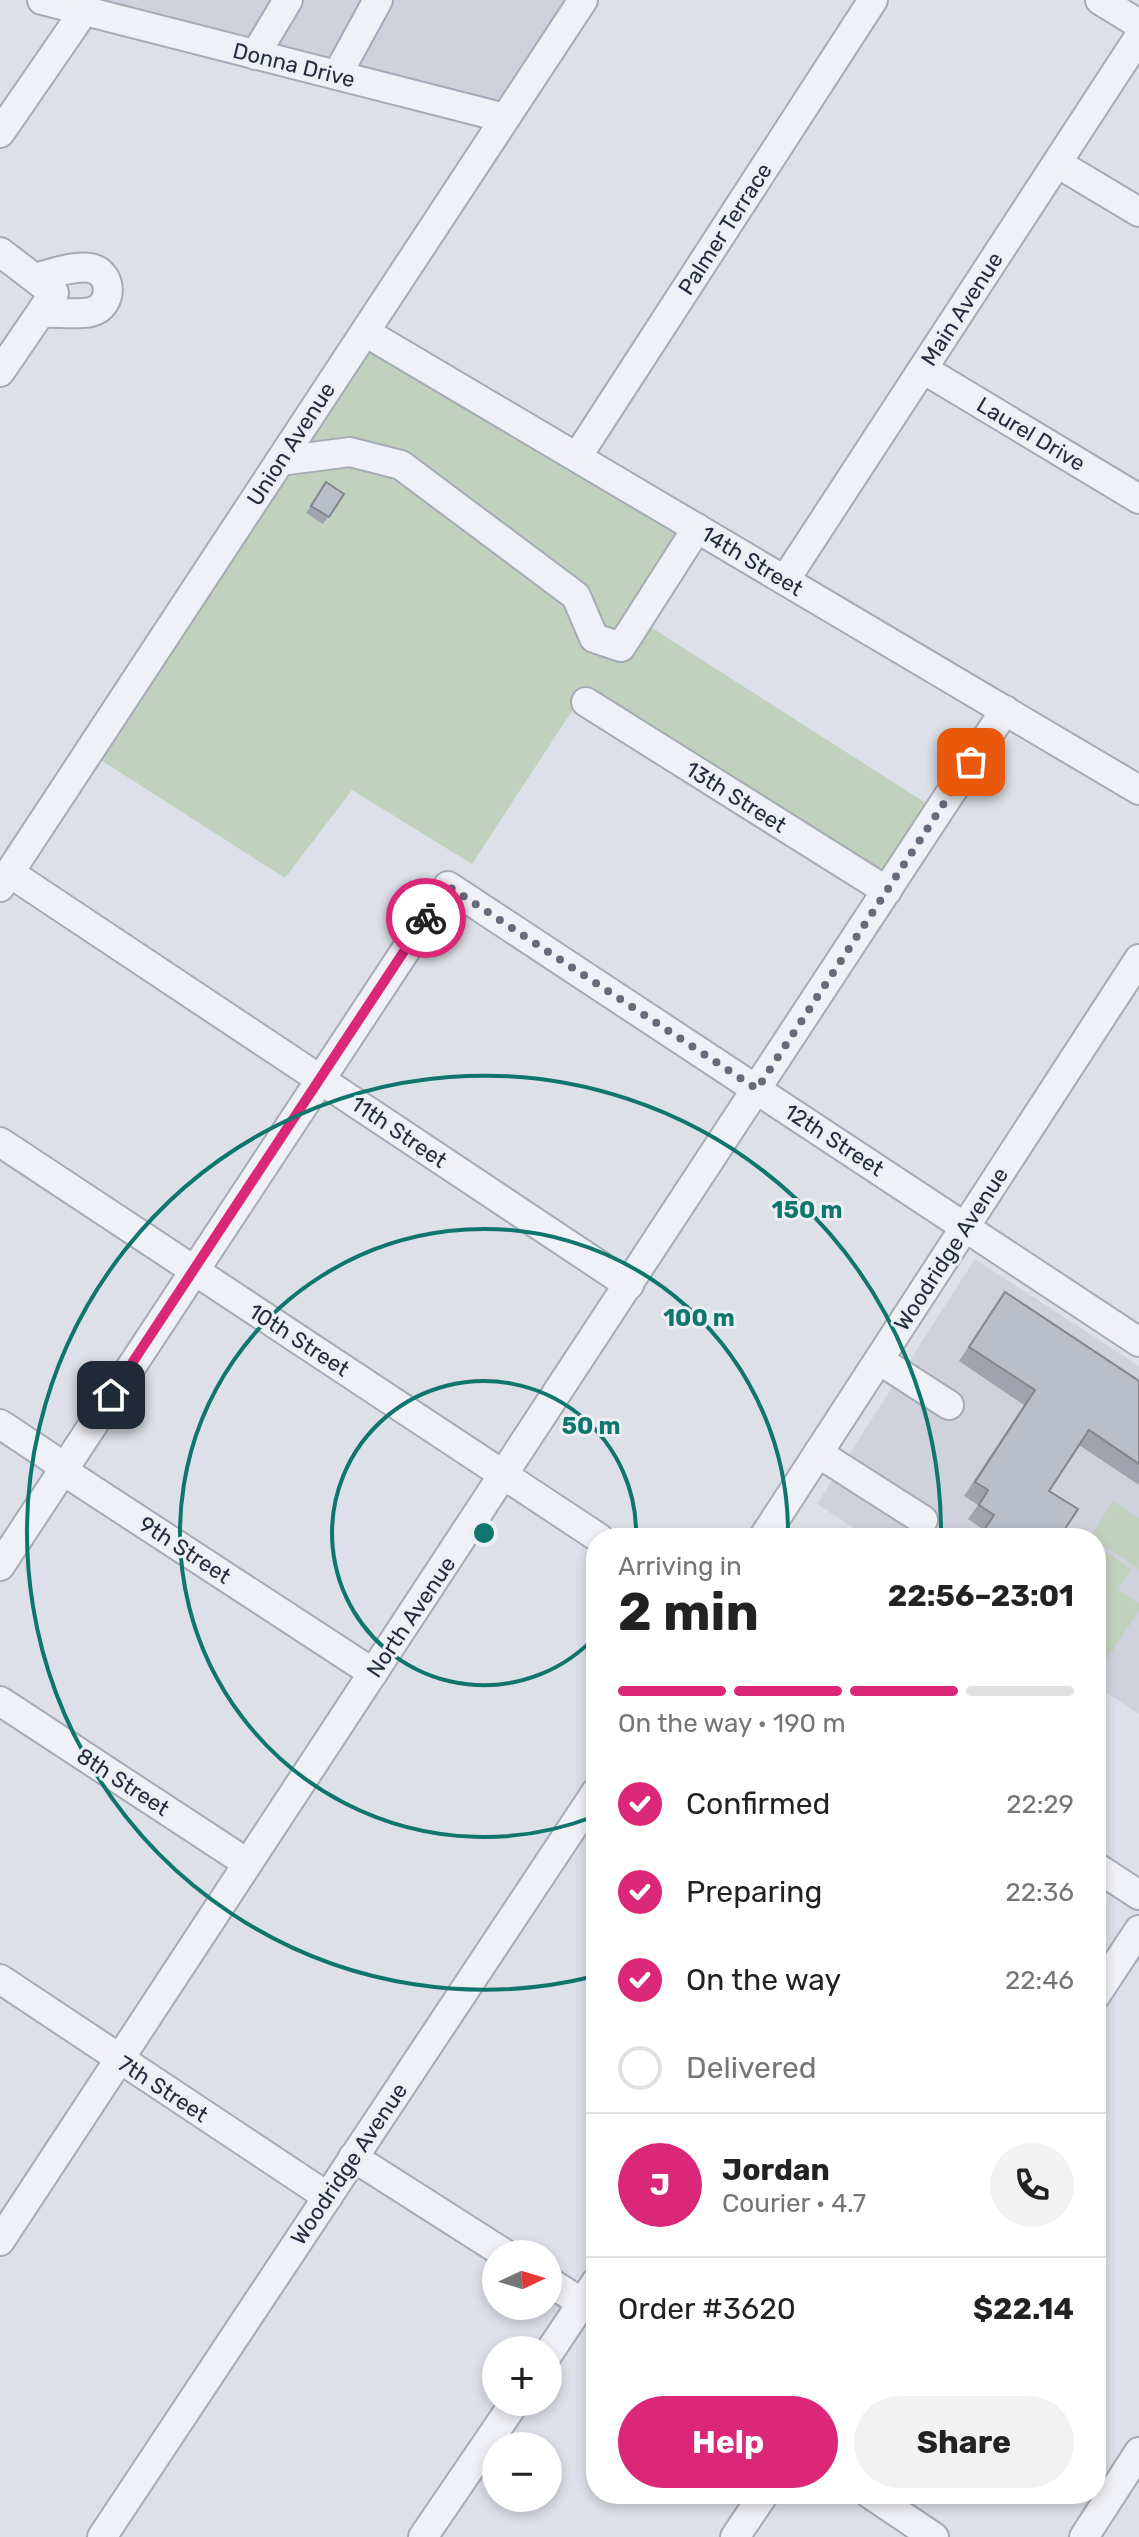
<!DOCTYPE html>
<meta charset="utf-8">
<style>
body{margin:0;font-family:Rubik,sans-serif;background:#f2f2f2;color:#222;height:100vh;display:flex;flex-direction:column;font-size:30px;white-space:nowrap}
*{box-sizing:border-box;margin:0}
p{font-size:26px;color:#767676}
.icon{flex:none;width:44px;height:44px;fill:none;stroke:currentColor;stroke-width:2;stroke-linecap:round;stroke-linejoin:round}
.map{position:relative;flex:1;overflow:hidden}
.sheet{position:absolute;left:586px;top:1528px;width:520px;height:976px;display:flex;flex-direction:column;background:#fff;border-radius:32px;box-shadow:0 4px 12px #0003}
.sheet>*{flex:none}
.needle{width:52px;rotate:86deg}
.fabs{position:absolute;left:482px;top:2240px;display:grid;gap:16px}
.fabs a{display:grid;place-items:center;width:80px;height:80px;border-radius:50%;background:#fff;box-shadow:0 4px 12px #0003;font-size:40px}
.pin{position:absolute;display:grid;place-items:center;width:68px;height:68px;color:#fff;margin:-34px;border-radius:16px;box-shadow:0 4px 12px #0006}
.courier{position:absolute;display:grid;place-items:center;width:80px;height:80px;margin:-40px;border:6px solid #db2777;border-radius:50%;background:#fff;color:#222;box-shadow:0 2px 10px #0007}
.headline em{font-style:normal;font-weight:700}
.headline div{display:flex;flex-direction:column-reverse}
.headline{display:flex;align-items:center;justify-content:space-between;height:136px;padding:0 32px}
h1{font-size:52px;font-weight:700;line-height:60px}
.bar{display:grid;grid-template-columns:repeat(4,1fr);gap:12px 8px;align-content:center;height:96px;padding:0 32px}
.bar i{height:10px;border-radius:6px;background:#e0e0e0}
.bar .on{background:#db2777}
.bar p{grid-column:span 4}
.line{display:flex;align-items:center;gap:20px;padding:0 32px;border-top:2px solid #e0e0e0}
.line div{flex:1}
.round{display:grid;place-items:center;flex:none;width:84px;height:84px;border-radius:42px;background:#f2f2f2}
ol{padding:0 32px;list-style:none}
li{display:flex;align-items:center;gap:24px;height:88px}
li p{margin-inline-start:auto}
li .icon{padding:8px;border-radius:50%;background:#db2777;color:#fff;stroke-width:4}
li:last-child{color:#767676}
li i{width:44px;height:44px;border:4px solid #e0e0e0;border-radius:50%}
.primary-button{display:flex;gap:16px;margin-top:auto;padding:16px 32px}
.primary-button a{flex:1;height:92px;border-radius:48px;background:#db2777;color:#fff;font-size:32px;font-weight:700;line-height:92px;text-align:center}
.primary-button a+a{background:#f2f2f2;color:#222}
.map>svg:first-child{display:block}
.built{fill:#cfd2dd}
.green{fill:#c0d2bd}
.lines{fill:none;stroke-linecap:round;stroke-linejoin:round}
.minor-casing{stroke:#a6aab5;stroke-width:32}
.minor{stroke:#f0f1f6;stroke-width:28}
.wall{fill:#a0a3af}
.building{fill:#babecb;stroke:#82858e;stroke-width:2}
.done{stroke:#666b7a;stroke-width:8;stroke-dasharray:0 14.4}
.route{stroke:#db2777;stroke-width:10}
.ring{fill:none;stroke:#0f766e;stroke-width:4}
.labels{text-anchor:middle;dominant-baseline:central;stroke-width:6;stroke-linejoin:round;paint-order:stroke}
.street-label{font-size:22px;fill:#262c3f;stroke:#eceff5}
.centre{fill:#0f766e;stroke:#eceff5;stroke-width:4}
.ring-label{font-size:24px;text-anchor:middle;font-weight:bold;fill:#0f766e;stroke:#eceff5;stroke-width:6;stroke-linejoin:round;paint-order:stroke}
</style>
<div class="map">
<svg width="1139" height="2537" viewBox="0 0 1139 2537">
<rect width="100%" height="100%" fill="#dde0e8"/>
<!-- built -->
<g class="built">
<path d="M30,0h568l-89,121z"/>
<path d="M975,1259l164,107v348l-43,-28v-148h-227l-52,-34z"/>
</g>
<!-- green -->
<g class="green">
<path d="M375,329l327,204 -64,86 305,195 -56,85 -304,-205 -111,170 -120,-74 -67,88 -192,-123z"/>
<path d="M1113,1501l26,17v51l-43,-28v-3l-6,-1z"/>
<path d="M1096,1545l35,24 -13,20 21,14v8l-34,51 -9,-6z"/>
</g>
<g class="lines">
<!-- minor casing -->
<g class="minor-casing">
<g id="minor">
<path d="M42,0l463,118"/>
<path d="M1100,0l39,24"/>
<path d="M255,55l33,-55"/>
<path d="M337,75l41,-75"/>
<path d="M0,133l84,-122"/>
<path d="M1057,163l82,49"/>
<path d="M0,252l54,41 -54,79"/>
<path d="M35,278c16,-4 38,-13 55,-10 23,4 24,38 1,44 -15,3 -35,0 -50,1"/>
<path d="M365,332l774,458"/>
<path d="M923,369l216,130"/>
<path d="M577,457l296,-457"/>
<path d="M280,461l70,-9 51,13 175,131 18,42 27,9 76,-119"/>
<path d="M785,580l354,-543"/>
<path d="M586,702l301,189"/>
<path d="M10,873l619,412"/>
<path d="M0,887l583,-887"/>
<path d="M0,1142l599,396"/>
<path d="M879,1360l70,45"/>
<path d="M0,1424l57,38 5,8 311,203"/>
<path d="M818,1453l105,67"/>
<path d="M763,1538l376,-579"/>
<path d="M0,1566l448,-680 691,456"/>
<path d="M0,1701l247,162"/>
<path d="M1096,1867l43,28"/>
<path d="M0,1979l328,218"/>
<path d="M1096,1995l43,-65"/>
<path d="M353,2157l152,97"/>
<path d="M0,2241l1005,-1531"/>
<path d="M548,2281l48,31"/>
<path d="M548,2354l48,-72"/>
<path d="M870,2494l64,43"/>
<path d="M102,2537l494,-745"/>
<path d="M423,2537l92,-135"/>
<path d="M735,2537l29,-43"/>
<path d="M1084,2537l55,-85"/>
</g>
</g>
<!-- minor -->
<use href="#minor" class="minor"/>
</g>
<!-- wall -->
<g class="wall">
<path d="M326,482l18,12 -21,30 -17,-11z"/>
<path d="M995,1307l144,74v104l-60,-40 -95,85 -16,-11 10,-14 -14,-9 60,-91 -65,-44z"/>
</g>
<!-- building -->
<g class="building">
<path d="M326,482l18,12 -15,23 -18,-11z"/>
<path d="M1005,1292l134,89v83l-50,-34 -40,61 29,18 -19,29h-80l15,-23 -15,-10 9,-15 -13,-8 60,-92 -66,-43z"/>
</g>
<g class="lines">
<!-- done -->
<path class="done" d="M426,918l22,-32 309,203 214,-327"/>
<!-- route -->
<path class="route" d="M111,1395l315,-477"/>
</g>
<!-- distance rings -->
<g class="ring">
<path d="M595 1637A152 152 0 1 1 636 1537"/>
<path d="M595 1816A304 304 0 1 1 788 1536"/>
<path d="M595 1976A457 457 0 1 1 941 1537"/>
</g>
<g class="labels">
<!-- street labels -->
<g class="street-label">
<text transform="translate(294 65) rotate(14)">Donna Drive</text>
<text transform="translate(725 229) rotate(-57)">Palmer Terrace</text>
<text transform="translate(962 309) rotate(-57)">Main Avenue</text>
<text transform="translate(1031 434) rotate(31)">Laurel Drive</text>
<text transform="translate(291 444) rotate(-57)">Union Avenue</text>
<text transform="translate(752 561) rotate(31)">14th Street</text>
<text transform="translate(736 797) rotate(32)">13th Street</text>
<text transform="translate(399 1132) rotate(34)">11th Street</text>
<text transform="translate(834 1140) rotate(33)">12th Street</text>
<text transform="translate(951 1249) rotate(-57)">Woodridge Avenue</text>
<text transform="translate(299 1340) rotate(33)">10th Street</text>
<text transform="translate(185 1550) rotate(33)">9th Street</text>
<text transform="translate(411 1617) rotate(-56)">North Avenue</text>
<text transform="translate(123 1782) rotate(33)">8th Street</text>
<text transform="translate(163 2089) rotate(33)">7th Street</text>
<text transform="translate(349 2164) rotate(-56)">Woodridge Avenue</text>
</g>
</g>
<circle cx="484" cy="1533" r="12" class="centre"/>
<g class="ring-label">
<text x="807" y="1218">150 m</text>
<text x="699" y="1326">100 m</text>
<text x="591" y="1434">50 m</text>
</g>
</svg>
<div class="fabs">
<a><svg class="needle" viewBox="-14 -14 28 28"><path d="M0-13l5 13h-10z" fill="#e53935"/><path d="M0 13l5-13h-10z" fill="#767676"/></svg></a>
<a>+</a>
<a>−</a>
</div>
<div class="pin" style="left:971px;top:762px;background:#ea580c"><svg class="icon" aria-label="bag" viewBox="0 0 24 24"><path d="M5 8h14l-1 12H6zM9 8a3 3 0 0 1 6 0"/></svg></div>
<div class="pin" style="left:111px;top:1395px;background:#1f2937"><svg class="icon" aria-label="home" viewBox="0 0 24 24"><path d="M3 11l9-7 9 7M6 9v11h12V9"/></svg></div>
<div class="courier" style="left:426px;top:918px"><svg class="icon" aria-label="bike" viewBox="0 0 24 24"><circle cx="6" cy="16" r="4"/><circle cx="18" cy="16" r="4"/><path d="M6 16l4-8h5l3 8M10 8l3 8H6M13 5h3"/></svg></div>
<section class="sheet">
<div class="headline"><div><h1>2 min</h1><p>Arriving in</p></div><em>22:56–23:01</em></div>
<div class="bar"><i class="on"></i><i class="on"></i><i class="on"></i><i></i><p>On the way · 190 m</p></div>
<ol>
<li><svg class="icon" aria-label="check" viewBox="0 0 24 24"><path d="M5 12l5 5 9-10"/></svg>Confirmed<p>22:29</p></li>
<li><svg class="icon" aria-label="check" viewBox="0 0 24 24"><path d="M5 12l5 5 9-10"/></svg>Preparing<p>22:36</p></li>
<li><svg class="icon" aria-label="check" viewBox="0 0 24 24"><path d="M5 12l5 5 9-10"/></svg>On the way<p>22:46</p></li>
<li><i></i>Delivered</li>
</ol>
<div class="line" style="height:144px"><b class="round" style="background:#db2777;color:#fff">J</b><div><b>Jordan</b><p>Courier · 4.7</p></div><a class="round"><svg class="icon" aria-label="phone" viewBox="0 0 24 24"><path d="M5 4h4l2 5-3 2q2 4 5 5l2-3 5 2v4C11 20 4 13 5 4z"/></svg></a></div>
<div class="line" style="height:104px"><div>Order #3620</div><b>$22.14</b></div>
<div class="primary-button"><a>Help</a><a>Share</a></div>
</section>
</div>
